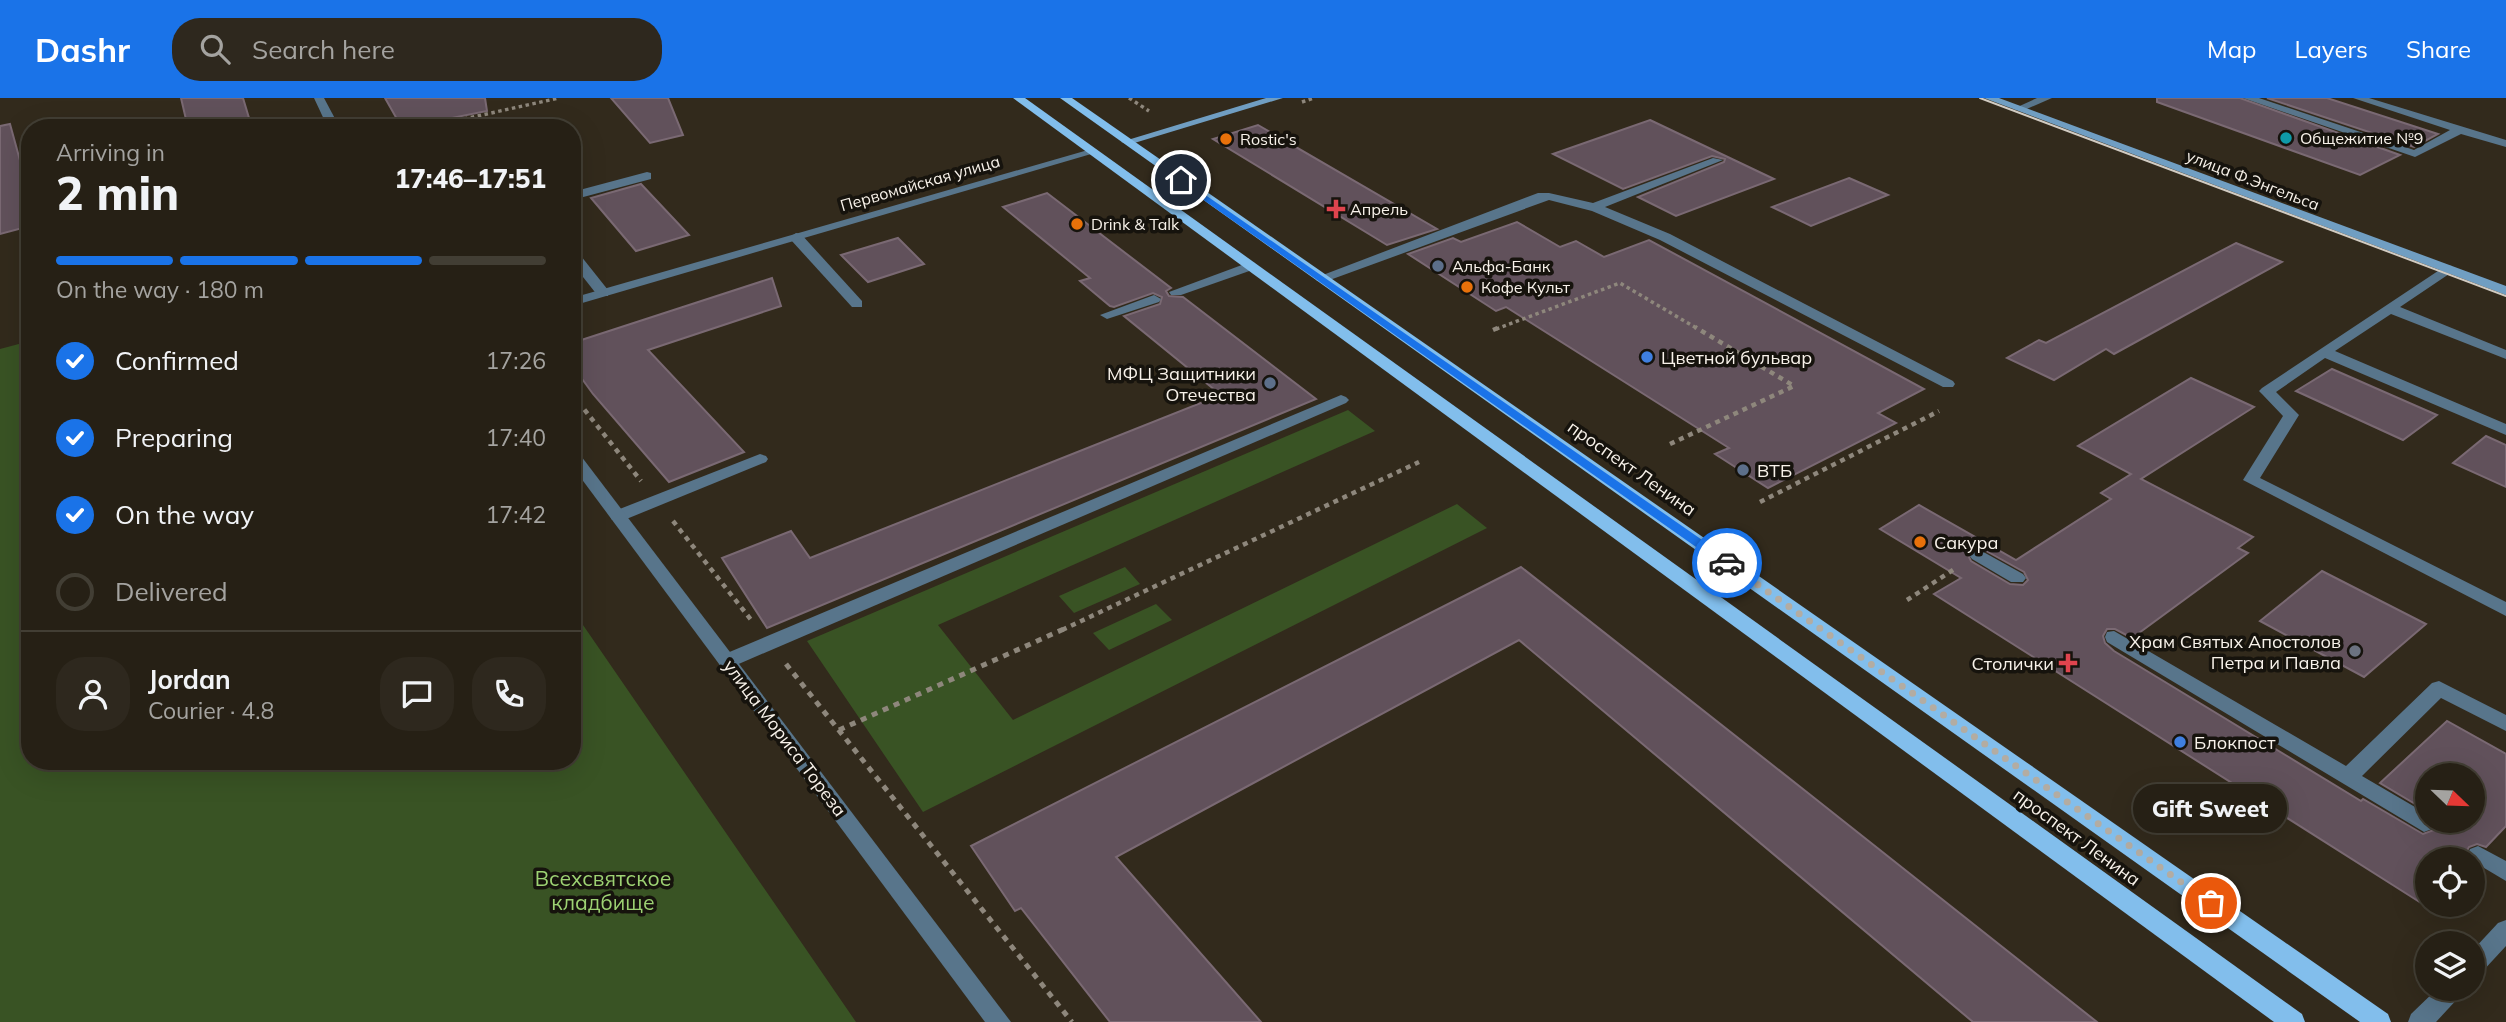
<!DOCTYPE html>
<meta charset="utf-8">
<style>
body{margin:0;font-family:Mulish,sans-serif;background:#2e281e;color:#f1f3f6;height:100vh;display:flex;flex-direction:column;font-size:26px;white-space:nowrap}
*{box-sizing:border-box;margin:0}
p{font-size:23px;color:#a4a3a0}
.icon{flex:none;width:38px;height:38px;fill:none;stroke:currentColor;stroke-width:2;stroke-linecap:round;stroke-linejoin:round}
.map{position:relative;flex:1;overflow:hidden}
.side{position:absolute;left:21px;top:21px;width:560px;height:651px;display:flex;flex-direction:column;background:#262015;border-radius:28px;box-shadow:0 7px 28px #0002,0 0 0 2px #423e34}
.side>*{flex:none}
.needle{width:46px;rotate:113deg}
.tools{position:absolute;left:2415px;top:665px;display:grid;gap:14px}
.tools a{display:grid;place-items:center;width:70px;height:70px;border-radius:50%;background:#262015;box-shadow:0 7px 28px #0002,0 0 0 2px #423e34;font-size:35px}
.pin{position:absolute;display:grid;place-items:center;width:60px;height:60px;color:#fff;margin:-30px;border:4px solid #fff;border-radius:50%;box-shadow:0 2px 7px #0007}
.courier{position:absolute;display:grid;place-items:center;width:70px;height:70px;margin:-35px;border:5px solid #1a73e8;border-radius:50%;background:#fff;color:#222;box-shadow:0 2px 9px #0007}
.bubble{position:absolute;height:49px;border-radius:24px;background:#262015;box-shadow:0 7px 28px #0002,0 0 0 2px #423e34;font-size:23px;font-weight:800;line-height:49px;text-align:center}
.summary em{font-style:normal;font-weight:800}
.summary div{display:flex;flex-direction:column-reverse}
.summary{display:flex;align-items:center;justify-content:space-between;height:119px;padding:0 35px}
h1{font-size:46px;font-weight:800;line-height:52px}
.bar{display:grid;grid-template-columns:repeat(4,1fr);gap:10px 7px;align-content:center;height:84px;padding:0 35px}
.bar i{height:9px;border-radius:5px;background:#423e34}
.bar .on{background:#1a73e8}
.bar p{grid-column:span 4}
.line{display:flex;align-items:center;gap:18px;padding:0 35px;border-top:2px solid #423e34}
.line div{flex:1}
.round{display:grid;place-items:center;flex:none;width:74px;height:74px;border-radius:28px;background:#2e281e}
ol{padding:0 35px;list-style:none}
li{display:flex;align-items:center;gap:21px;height:77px}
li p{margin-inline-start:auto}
li .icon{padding:7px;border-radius:50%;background:#1a73e8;color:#fff;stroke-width:4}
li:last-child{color:#a4a3a0}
li i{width:38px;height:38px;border:4px solid #423e34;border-radius:50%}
header{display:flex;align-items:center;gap:42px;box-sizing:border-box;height:98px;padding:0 35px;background:#1a73e8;color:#fff}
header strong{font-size:33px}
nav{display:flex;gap:38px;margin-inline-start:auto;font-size:24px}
.search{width:490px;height:63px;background:#2e281e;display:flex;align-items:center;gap:18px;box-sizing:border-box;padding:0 24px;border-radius:28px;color:#a4a3a0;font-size:26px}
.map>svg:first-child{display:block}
.green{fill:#395324}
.building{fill:#61515b;stroke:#7a6973;stroke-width:2;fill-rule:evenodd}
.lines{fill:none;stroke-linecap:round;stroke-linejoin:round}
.path-far2{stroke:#8e877c;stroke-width:3.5;stroke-dasharray:3.5 3.5;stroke-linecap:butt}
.path-far1{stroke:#8e877c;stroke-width:4.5;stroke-dasharray:5 5;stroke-linecap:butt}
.path{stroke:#8e877c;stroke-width:5;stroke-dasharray:6 6;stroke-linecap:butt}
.lane{fill:#58758b;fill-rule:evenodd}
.street{fill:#58758b;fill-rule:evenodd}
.secondary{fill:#709ec2;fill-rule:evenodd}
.primary{fill:#82beec;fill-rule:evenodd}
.tram{stroke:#d1cbc2;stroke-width:2}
.route{fill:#1a73e8}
.done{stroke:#b3aca2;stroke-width:7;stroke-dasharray:0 12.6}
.culture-dot{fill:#0f9aa8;stroke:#16130d;stroke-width:2.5}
.food-dot{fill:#e8710a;stroke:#16130d;stroke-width:2.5}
.health-dot{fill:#e0444e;stroke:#16130d;stroke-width:2.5}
.service-dot{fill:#5c6f8a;stroke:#16130d;stroke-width:2.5}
.shop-dot{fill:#3f7fe0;stroke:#16130d;stroke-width:2.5}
.worship-dot{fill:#6b7280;stroke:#16130d;stroke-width:2.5}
.labels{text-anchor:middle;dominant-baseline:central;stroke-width:7;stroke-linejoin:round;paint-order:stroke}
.far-poi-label{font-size:16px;fill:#f8f2ea;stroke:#16130d;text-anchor:start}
.far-street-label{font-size:16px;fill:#f8f2ea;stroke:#16130d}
.poi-label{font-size:18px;fill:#f8f2ea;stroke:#16130d;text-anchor:start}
.street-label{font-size:18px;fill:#f8f2ea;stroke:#16130d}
.near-park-label{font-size:21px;fill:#9dd273;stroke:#16130d}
</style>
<header>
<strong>Dashr</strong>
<div class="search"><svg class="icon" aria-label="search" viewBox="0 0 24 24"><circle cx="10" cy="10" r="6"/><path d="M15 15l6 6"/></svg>Search here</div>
<nav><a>Map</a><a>Layers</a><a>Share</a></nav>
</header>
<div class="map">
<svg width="2506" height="924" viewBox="0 0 2506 924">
<rect width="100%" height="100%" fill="#322a1c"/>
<!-- green -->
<g class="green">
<path d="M30,243v420h542v-152l284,413h-856v-673z"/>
<path d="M1348,312l27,21 -437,194 75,95 444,-216 30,24 -564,284 -116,-171z"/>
<path d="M1125,469l15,17 -66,29 -15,-17z"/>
<path d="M1156,506l16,16 -63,30 -16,-17z"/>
</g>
<!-- building -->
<g class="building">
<path d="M181,0h62l9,30h-64z"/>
<path d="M385,0h100l2,13 -85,17z"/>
<path d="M611,0h57l15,37 -33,8z"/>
<path d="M2157,0h83l160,57 -40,20 -203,-73z"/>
<path d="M2267,0h60l111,36 -24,13z"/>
<path d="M1650,22l124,59 -98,37 -38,-19 86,-35 1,-3 -13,-3 -89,33 -70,-35z"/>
<path d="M10,26l20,73v29l-30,8v-108z"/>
<path d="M1258,27l179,104 -50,16 -174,-106z"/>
<path d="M1849,80l39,17 -77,31 -39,-19z"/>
<path d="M641,86l48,51 -53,16 -45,-53z"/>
<path d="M1047,95l124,95 -5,3 3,5 14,1 133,102 -549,229 -45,-70 69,-27 19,27 411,-163 -97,-79 36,-12 2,-7 -9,-4 -39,14 -4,-1 -30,-25 10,-3 -87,-71z"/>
<path d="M1517,124l43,25 16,-6 28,16 45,-17 275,149 -46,24 18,10 -128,65 -53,-34 14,-6 -223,-141 -10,4 -88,-57 45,-16 8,4z"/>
<path d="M898,140l26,26 -56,18 -27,-27z"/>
<path d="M2236,145l46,19 -168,92 -8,-5 -52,31 -47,-22 32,-18 7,3z"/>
<path d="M772,180l9,28 -133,44 96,102 -75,30 -76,-88 -21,-29v-22z"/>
<path d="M2332,271l105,46 -34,25 -107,-49z"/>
<path d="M2191,280l63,29 -113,72 112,58 -15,11 10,5 -116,85 -17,-9h-8l-4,7 2,7 9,8 247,150 2,-2 60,35 11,-4 2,-9h37v-46h-46v36l-47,-28 67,-62 59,33v72l-20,21 -9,-3 -8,3 -4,7 1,5h-39v46h4l-2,3 -495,-314 27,-16 -81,-49 39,-24 97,55 95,-61 -10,-6 30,-19 -53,-28zM1979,449l45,25 4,8 -5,5 -13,-1 -39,-23 -4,-8 4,-4z"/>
<path d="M2486,338l20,9v42l-53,-24z"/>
<path d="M1521,469l287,226 289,229h-124l-454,-382 -403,217 145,165h-151l-89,-114 -6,3 -44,-65z"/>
<path d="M2322,473l104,53 -62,53 -104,-56z"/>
</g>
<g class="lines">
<!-- path-far2 -->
<g class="path-far2">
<path d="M1129,0l20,13"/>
<path d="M1302,4l12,-4"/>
<path d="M359,20l5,10"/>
<path d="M423,30l136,-30"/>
<path d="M1496,231l124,-46 78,46"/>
</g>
<!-- path-far1 -->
<g class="path-far1">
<path d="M1493,232l7,-3"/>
<path d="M572,296l69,87"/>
<path d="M1670,346l124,-58 -99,-59"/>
<path d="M1760,404l179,-91"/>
<path d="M673,423l79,100"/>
<path d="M1907,502l49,-32"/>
<path d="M1062,532l357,-168"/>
</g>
<!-- path -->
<g class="path">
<path d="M786,566l286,358"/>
<path d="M839,632l227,-102"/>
</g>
<!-- lane -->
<g class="lane">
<path d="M2037,0h15l-30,13 -9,-2z"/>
<path d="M2243,0h16l155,52 36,-20 -97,-32h16l137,42v7l-45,-13 -46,23z"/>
<path d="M1713,60l10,2 -118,47 65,27 283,147 2,3 -2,3h-10l-283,-147 -68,-29 -43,-11 -222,81h-10l-2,-3 223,-85h11l44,10z"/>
<path d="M647,74l4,1v6l-79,21v-8z"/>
<path d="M796,135l5,1 61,67v6h-10l-61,-67 -1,-3z"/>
<path d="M572,152l5,1 31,39v6h-10l-26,-33z"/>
<path d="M1250,164l5,1v6l-74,26h-10l-2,-3z"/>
<path d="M2447,167l5,1v6l-52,35 106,43v9l-115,-45 -56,37 171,73v11l-181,-77 -49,34 23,23 -39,63 246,124v14l-263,-136 40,-64 -21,-22 -3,-3 3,-3z"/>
<path d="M1154,197l7,4 -2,3 -52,17 -7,-4z"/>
<path d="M1341,297l5,2 3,3 -3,3 -612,263h-14l-2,-5 2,-5z"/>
<path d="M760,356l6,2 2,3 -2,3 -142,58h-12l-2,-4 2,-4z"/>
<path d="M1978,451l45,25 3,4 -3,4h-12l-39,-23 -3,-4 3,-4z"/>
<path d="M2114,533l232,135 86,-83 7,-2 67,34v16l-65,-33 -79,78 65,38v7l8,2 -3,6 -8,3 -317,-190 -2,-5 2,-5z"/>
<path d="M2478,748l28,15v20l-37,-22 -2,-4 3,-6z"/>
</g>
<!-- street -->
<g class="street">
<path d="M314,0h10l16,30h-12z"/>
<path d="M1088,52l10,2 -526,154v-8z"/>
<path d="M572,352l6,2 433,570h-26l-413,-556z"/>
<path d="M2506,822v26l-25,27 -8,3v-26l25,-27z"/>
<path d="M2437,891h27l-4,7 -24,26h-28l3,-8z"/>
</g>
<!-- secondary -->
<g class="secondary">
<path d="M1266,0h17l-152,46 -10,-2z"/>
<path d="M1984,0h15l507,188v9z"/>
</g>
<!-- primary -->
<g class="primary">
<path d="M1013,0h12l1277,916 3,8h-31z"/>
<path d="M1060,0h12l1316,916 3,8h-31z"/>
</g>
<!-- tram -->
<path class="tram" d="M1980,0l526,198"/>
</g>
<!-- route -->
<path class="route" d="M1181,80l550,382v6h-8l-545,-384z"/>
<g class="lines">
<!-- done -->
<path class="done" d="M1727,465l484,340"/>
</g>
<!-- markers -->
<circle class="culture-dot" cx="2286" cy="40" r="7"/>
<g class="food-dot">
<circle cx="1226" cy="41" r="7"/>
<circle cx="1077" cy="126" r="7"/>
<circle cx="1467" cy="189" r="7"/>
<circle cx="1920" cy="444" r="7"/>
</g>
<g class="health-dot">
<path d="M1332.5 100.5h7v7h7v7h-7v7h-7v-7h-7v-7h7z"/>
<path d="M2064.5 554.5h7v7h7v7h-7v7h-7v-7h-7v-7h7z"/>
</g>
<g class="service-dot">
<circle cx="1438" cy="168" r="7"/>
<circle cx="1270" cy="285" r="7"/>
<circle cx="1743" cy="372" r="7"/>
</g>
<g class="shop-dot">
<circle cx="1647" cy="259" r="7"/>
<circle cx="2180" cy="644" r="7"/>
</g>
<circle class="worship-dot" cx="2355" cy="553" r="7"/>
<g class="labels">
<!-- far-poi labels -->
<g class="far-poi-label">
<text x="2300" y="40">Общежитие №9</text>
<text x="1240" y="41">Rostic's</text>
<text x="1350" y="111">Апрель</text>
<text x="1091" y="126">Drink &amp; Talk</text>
<text x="1452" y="168">Альфа-Банк</text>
<text x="1481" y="189">Кофе Культ</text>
</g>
<!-- far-street labels -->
<g class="far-street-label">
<text transform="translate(2253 82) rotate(21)">улица Ф.Энгельса</text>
<text transform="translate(920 85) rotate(-16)">Первомайская улица</text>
</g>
<!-- poi labels -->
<g class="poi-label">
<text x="1661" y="259">Цветной бульвар</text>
<text x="1256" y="275" text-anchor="end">МФЦ Защитники<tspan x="1256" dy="21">Отечества</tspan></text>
<text x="1757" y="372">ВТБ</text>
<text x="1934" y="444">Сакура</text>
<text x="2341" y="543" text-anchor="end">Храм Святых Апостолов<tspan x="2341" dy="21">Петра и Павла</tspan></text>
<text x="2054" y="565" text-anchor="end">Столички</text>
<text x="2194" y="644">Блокпост</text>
</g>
<!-- street labels -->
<g class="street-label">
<text transform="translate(1632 370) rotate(35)">проспект Ленина</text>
<text transform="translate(785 640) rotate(53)">улица Мориса Тореза</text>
<text transform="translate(2077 739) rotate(36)">проспект Ленина</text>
</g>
<!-- near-park labels -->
<g class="near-park-label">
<text x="603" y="780">Всехсвятское<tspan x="603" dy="24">кладбище</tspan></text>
</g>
</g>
</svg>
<div class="tools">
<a><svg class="needle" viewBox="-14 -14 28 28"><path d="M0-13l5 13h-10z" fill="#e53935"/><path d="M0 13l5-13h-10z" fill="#a4a3a0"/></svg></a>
<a><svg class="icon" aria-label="locate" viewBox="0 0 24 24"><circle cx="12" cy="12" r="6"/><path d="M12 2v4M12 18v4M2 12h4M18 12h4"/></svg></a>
<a><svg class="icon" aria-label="layers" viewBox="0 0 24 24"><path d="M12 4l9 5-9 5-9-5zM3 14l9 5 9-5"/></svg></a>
</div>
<div class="pin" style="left:2211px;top:805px;background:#ea580c"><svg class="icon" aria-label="bag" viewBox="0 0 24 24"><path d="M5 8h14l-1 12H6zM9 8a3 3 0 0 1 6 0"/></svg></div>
<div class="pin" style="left:1181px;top:82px;background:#1f2937"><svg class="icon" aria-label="home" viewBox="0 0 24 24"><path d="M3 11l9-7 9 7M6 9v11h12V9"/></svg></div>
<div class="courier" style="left:1727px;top:465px"><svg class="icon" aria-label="car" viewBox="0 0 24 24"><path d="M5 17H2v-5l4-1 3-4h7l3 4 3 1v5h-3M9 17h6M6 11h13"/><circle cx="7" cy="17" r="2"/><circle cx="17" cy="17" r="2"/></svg></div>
<div class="bubble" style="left:2133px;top:686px;width:154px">Gift Sweet</div>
<section class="side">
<div class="summary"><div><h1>2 min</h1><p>Arriving in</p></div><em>17:46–17:51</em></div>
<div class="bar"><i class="on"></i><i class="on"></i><i class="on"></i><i></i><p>On the way · 180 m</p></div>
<ol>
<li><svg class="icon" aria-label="check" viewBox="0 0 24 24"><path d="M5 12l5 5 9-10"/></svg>Confirmed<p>17:26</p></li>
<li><svg class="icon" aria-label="check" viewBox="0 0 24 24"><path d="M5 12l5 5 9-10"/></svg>Preparing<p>17:40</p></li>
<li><svg class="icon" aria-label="check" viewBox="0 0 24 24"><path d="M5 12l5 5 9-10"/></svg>On the way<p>17:42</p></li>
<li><i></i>Delivered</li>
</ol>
<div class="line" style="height:126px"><a class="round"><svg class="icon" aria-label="person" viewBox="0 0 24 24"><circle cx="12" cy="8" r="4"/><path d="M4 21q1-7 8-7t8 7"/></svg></a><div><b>Jordan</b><p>Courier · 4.8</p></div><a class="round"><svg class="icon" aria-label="chat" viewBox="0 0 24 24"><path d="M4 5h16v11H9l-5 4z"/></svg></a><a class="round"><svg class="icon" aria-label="phone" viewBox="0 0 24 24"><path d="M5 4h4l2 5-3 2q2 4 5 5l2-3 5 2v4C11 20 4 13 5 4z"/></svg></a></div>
</section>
</div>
